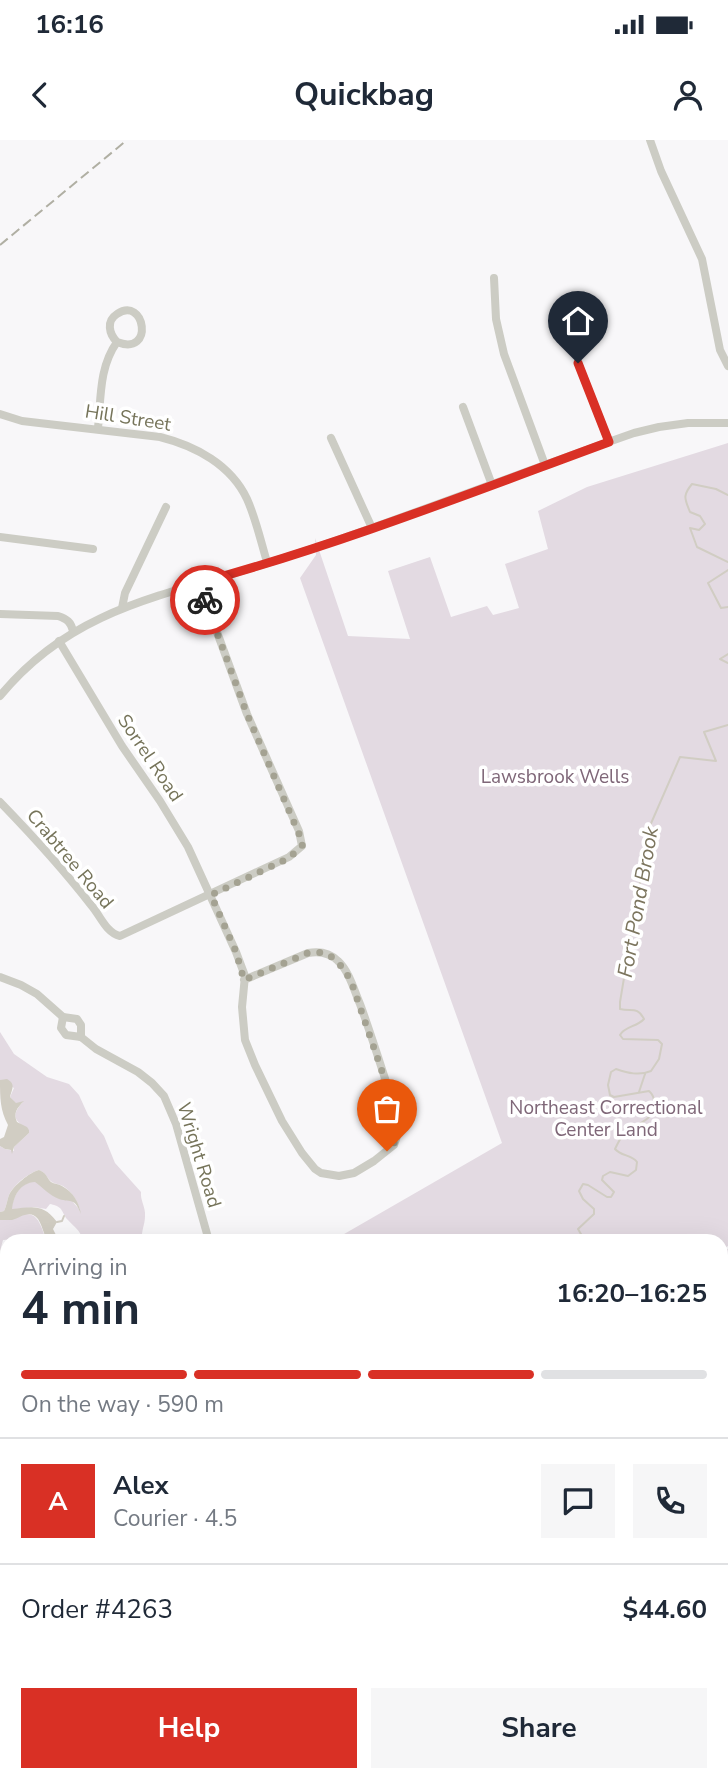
<!DOCTYPE html>
<meta charset="utf-8">
<style>
body{margin:0;font-family:"Nunito Sans",sans-serif;background:#f6f6f7;color:#1f2937;height:100vh;display:flex;flex-direction:column;font-size:26px;white-space:nowrap}
*{box-sizing:border-box;margin:0}
p{font-size:23px;color:#747a83}
.icon{flex:none;width:38px;height:38px;fill:none;stroke:currentColor;stroke-width:2;stroke-linecap:round;stroke-linejoin:round}
.map{position:relative;flex:1;overflow:hidden}
.panel{position:absolute;left:0px;top:1094px;width:728px;height:548px;display:flex;flex-direction:column;background:#fff;border-radius:21px 21px 0 0;box-shadow:0 7px 28px #0002}
.panel>*{flex:none}
.pin{position:absolute;display:grid;place-items:center;width:60px;height:60px;color:#fff;margin:-72px -30px;border-radius:50% 50% 50% 0;rotate:-45deg;box-shadow:0 0 7px #0007}
.pin .icon{rotate:45deg}
.courier{position:absolute;display:grid;place-items:center;width:70px;height:70px;margin:-35px;border:5px solid #d93025;border-radius:50%;background:#fff;color:#222;box-shadow:0 2px 9px #0007}
.headline em{font-style:normal;font-weight:700}
.headline div{display:flex;flex-direction:column-reverse}
.headline{display:flex;align-items:center;justify-content:space-between;height:119px;padding:0 21px}
h1{font-size:46px;font-weight:700;line-height:52px}
.bar{display:grid;grid-template-columns:repeat(4,1fr);gap:10px 7px;align-content:center;height:84px;padding:0 21px}
.bar i{height:9px;border-radius:5px;background:#e0e1e3}
.bar .current{background:#d93025}
.bar p{grid-column:span 4}
.line{display:flex;align-items:center;gap:18px;padding:0 21px;border-top:2px solid #e0e1e3}
.line div{flex:1}
.round{display:grid;place-items:center;flex:none;width:74px;height:74px;border-radius:0px;background:#f6f6f7}
.cta{display:flex;gap:14px;margin-top:auto;padding:14px 21px}
.cta a{flex:1;height:80px;border-radius:0px;background:#d93025;color:#fff;font-size:28px;font-weight:700;line-height:80px;text-align:center}
.cta a+a{background:#f6f6f7;color:#1f2937}
.status{display:flex;justify-content:space-between;align-items:center;height:49px;padding:0 35px;background:#fff;direction:ltr}
.status svg{height:19px;fill:currentColor}
header{display:flex;justify-content:space-between;align-items:center;height:91px;padding:0 21px;background:#fff;font-size:32px;font-weight:700}
.map>svg:first-child{display:block}
.green{fill:#e3dae2}
.water{fill:#d1cdc3}
.lines{fill:none;stroke-linecap:round;stroke-linejoin:round}
.stream{stroke:#d1cdc3;stroke-width:2}
.river{stroke:#d1cdc3;stroke-width:10}
.highway-casing{stroke:#bdbdb5;stroke-width:14}
.minor{stroke:#ccccc4;stroke-width:8}
.highway{stroke:#fff;stroke-width:10}
.rail{stroke:#b0afa3;stroke-width:2;stroke-dasharray:10 5;stroke-linecap:butt}
.done{stroke:#a4a292;stroke-width:7;stroke-dasharray:0 12.6}
.route{stroke:#d93025;stroke-width:9}
.labels{text-anchor:middle;dominant-baseline:central;stroke-width:7;stroke-linejoin:round;paint-order:stroke}
.street-label{font-size:19px;fill:#76745a;stroke:#fff}
.park-label{font-size:19px;fill:#7f6778;stroke:#fff}
.water-label{font-size:21px;font-style:italic;fill:#7c755e;stroke:#fff}
</style>
<div class="status"><b>16:16</b><svg viewBox="0 0 49 12"><path d="M0 12V9h3v3zM5 12V6h3v6zM10 12V3h3v9zM15 12V0h3v12zM26 1h20v11H26zM47 4h2v5h-2z"/></svg></div>
<header><svg class="icon" aria-label="back" viewBox="0 0 24 24"><path d="M15 5l-7 7 7 7"/></svg>Quickbag<svg class="icon" aria-label="person" viewBox="0 0 24 24"><circle cx="12" cy="8" r="4"/><path d="M4 21q1-7 8-7t8 7"/></svg></header>
<div class="map">
<svg width="728" height="1640" viewBox="0 0 728 1640">
<rect width="100%" height="100%" fill="#f8f7f9"/>
<!-- green -->
<g class="green">
<path d="M728,303v803l-7,4v-9h-389l170,-98 -202,-565 16,-23 -1,-17 33,98 62,3 -22,-68 42,-14 21,60 36,-11 6,9 26,-7 -14,-44 43,-15 -10,-38 49,-24z"/>
<path d="M0,892l14,22 33,23 22,7 10,11 9,20 16,21 11,27 26,29c-1,8 5,16 4,24 0,9 -4,14 -3,25h-20l-2,-4 -15,4 -8,-5 -3,3 -5,-2 -3,4h-3c-2,-11 -10,-15 -17,-23 0,0 -5,-9 -5,-9 -4,-4 -7,-4 -11,-5l-4,5 -12,-2 -23,3c3,-14 8,-27 24,-29l23,17 13,2 9,10c-3,-10 -8,-18 -17,-24 -4,-2 -8,-2 -11,-4 -7,-5 -4,-8 -13,-12 -9,2 -26,15 -30,25 -2,5 -2,10 -5,16l-4,1v-66l5,3 9,2v-4l15,-14v-3c-14,-9 -19,-14 -6,-28l-7,2 -6,-7 4,-9 -13,-8h-1z"/>
<path d="M25,1074c15,-1 16,15 22,27h-18l-3,-3 -23,2 -3,11v-31h10z"/>
<path d="M728,1109v255l-7,4v-256z"/>
<path d="M7,1546v67l-7,2v-63z"/>
<path d="M7,1632v2l252,1 -9,5h-250v-6z"/>
</g>
<!-- water -->
<g class="water">
<path d="M7,939c9,5 5,10 3,18l6,6 8,-2c-7,7 -11,12 -7,21l10,5 2,3v3l-15,14 -2,7 -1,-4 -6,-1 -5,-3v-7l4,-2 4,-12c-8,-15 -8,-27 -8,-45z"/>
<path d="M39,1030c8,3 7,7 12,12 3,2 8,2 11,4 11,6 17,16 19,28 -7,-17 -9,-11 -22,-15 -9,-3 -17,-12 -24,-17 -15,1 -21,13 -23,27 20,-2 31,-6 45,13l-4,7 6,12h-12c-3,-7 -5,-16 -9,-22 -8,-10 -17,-2 -26,1 -3,0 -9,0 -12,0v-8l4,-1c3,-6 3,-11 5,-16 4,-9 21,-23 30,-25z"/>
<path d="M7,1181v53l-7,2v-47z"/>
<path d="M0,1311l7,8v227l-7,6z"/>
</g>
<g class="lines">
<!-- stream -->
<g class="stream">
<path d="M728,355l-12,-6 -24,-5c-10,12 -7,15 -2,28l10,4 5,8 -6,6 -9,-2 7,19 31,15"/>
<path d="M728,430l-20,13 13,25 7,-1"/>
<path d="M728,514l-8,5 8,4"/>
<path d="M639,952l6,-18"/>
<path d="M57,1082l5,-1 2,-5"/>
<path d="M586,1099l10,-1 3,3"/>
<path d="M585,1101l-7,-12 16,-15v-5l-11,-10 -4,-8 4,-7 5,1 19,12h4l3,-5 -12,-12 1,-4 7,-4 18,4 8,-6 1,-8c-5,-7 -16,-6 -22,-13 3,-6 5,-11 9,-15 8,-7 18,-10 25,-17 7,-8 7,-20 0,-26l-35,6 -4,-2 -2,-10 3,-13 5,-3c12,4 23,7 35,2l8,-12 3,-15 -4,-4 -35,-1 -3,-4c5,-9 17,-8 24,-16 -7,-13 -12,-7 -24,-10v-7l29,-174 31,-71 36,4 -12,-29 24,-7"/>
</g>
<!-- river -->
<path class="river" d="M721,1607l7,3"/>
<!-- highway casing -->
<g class="highway-casing">
<g id="highway">
<path d="M721,1395l7,-4"/>
<path d="M721,1414l7,-4"/>
<path d="M290,1640l10,-6"/>
<path d="M322,1640l10,-6"/>
</g>
</g>
<!-- minor -->
<g class="minor">
<path d="M650,0l11,31 41,88 18,91 8,16"/>
<path d="M494,138l2,41 8,35 41,111"/>
<path d="M578,223l31,79"/>
<path d="M463,267l29,78"/>
<path d="M0,274l22,7 138,16c36,9 71,28 87,62 9,20 14,43 20,63"/>
<path d="M98,288c3,-30 1,-61 19,-86 38,15 28,-47 0,-28 -11,7 -8,20 0,28"/>
<path d="M331,298l41,90"/>
<path d="M0,397l93,12"/>
<path d="M122,468l3,-15 41,-86"/>
<path d="M0,474l58,2c9,3 13,6 15,15"/>
<path d="M59,501l63,105 38,55 28,46 48,105 9,24 -3,31 3,33 10,25 27,56 20,32 13,16 6,4 18,3 15,-3 20,-12 20,-16 5,-15 -1,-12c-13,-38 -24,-76 -38,-114 -6,-14 -11,-33 -22,-43 -8,-8 -19,-10 -30,-8l-64,27"/>
<path d="M0,556c62,-76 140,-96 229,-121 36,-11 71,-22 106,-34 100,-35 199,-73 299,-108l25,-6 29,-4h40"/>
<path d="M0,662c32,33 63,67 91,103 9,10 15,28 29,31l169,-79 13,-11 -3,-15 -52,-117 -48,-131"/>
<path d="M0,837l21,8 16,9 26,23 14,2 4,6v12"/>
<path d="M63,877l-2,11 5,7 15,2 15,12 42,23 14,11 12,13 12,28 33,117"/>
</g>
<!-- highway -->
<use href="#highway" class="highway"/>
<!-- rail -->
<path class="rail" d="M0,105l127,-105"/>
</g>
<g class="lines">
<!-- done -->
<path class="done" d="M205,460l42,114 56,129 -1,3 -13,12 -78,37 25,57 8,28 64,-27c23,-4 32,10 43,28l47,137c1,15 0,23 -11,33"/>
<!-- route -->
<path class="route" d="M205,460l-6,-17c139,-38 274,-91 410,-141l-31,-79"/>
</g>
<g class="labels">
<!-- street labels -->
<g class="street-label">
<text transform="translate(128 278) rotate(9)">Hill Street</text>
<text transform="translate(150 618) rotate(56)">Sorrel Road</text>
<text transform="translate(70 719) rotate(50)">Crabtree Road</text>
<text transform="translate(199 1015) rotate(73)">Wright Road</text>
</g>
<!-- park labels -->
<g class="park-label">
<text x="555" y="637">Lawsbrook Wells</text>
<text x="606" y="968">Northeast Correctional<tspan x="606" dy="22">Center Land</tspan></text>
</g>
<!-- water labels -->
<g class="water-label">
<text transform="translate(638 762) rotate(-80)">Fort Pond Brook</text>
</g>
</g>
</svg>
<div class="pin" style="left:387px;top:1011px;background:#ea580c"><svg class="icon" aria-label="bag" viewBox="0 0 24 24"><path d="M5 8h14l-1 12H6zM9 8a3 3 0 0 1 6 0"/></svg></div>
<div class="pin" style="left:578px;top:223px;background:#1f2937"><svg class="icon" aria-label="home" viewBox="0 0 24 24"><path d="M3 11l9-7 9 7M6 9v11h12V9"/></svg></div>
<div class="courier" style="left:205px;top:460px"><svg class="icon" aria-label="bike" viewBox="0 0 24 24"><circle cx="6" cy="16" r="4"/><circle cx="18" cy="16" r="4"/><path d="M6 16l4-8h5l3 8M10 8l3 8H6M13 5h3"/></svg></div>
<section class="panel">
<div class="headline"><div><h1>4 min</h1><p>Arriving in</p></div><em>16:20–16:25</em></div>
<div class="bar"><i class="current"></i><i class="current"></i><i class="current"></i><i></i><p>On the way · 590 m</p></div>
<div class="line" style="height:126px"><b class="round" style="background:#d93025;color:#fff">A</b><div><b>Alex</b><p>Courier · 4.5</p></div><a class="round"><svg class="icon" aria-label="chat" viewBox="0 0 24 24"><path d="M4 5h16v11H9l-5 4z"/></svg></a><a class="round"><svg class="icon" aria-label="phone" viewBox="0 0 24 24"><path d="M5 4h4l2 5-3 2q2 4 5 5l2-3 5 2v4C11 20 4 13 5 4z"/></svg></a></div>
<div class="line" style="height:91px"><div>Order #4263</div><b>$44.60</b></div>
<div class="cta"><a>Help</a><a>Share</a></div>
</section>
</div>
